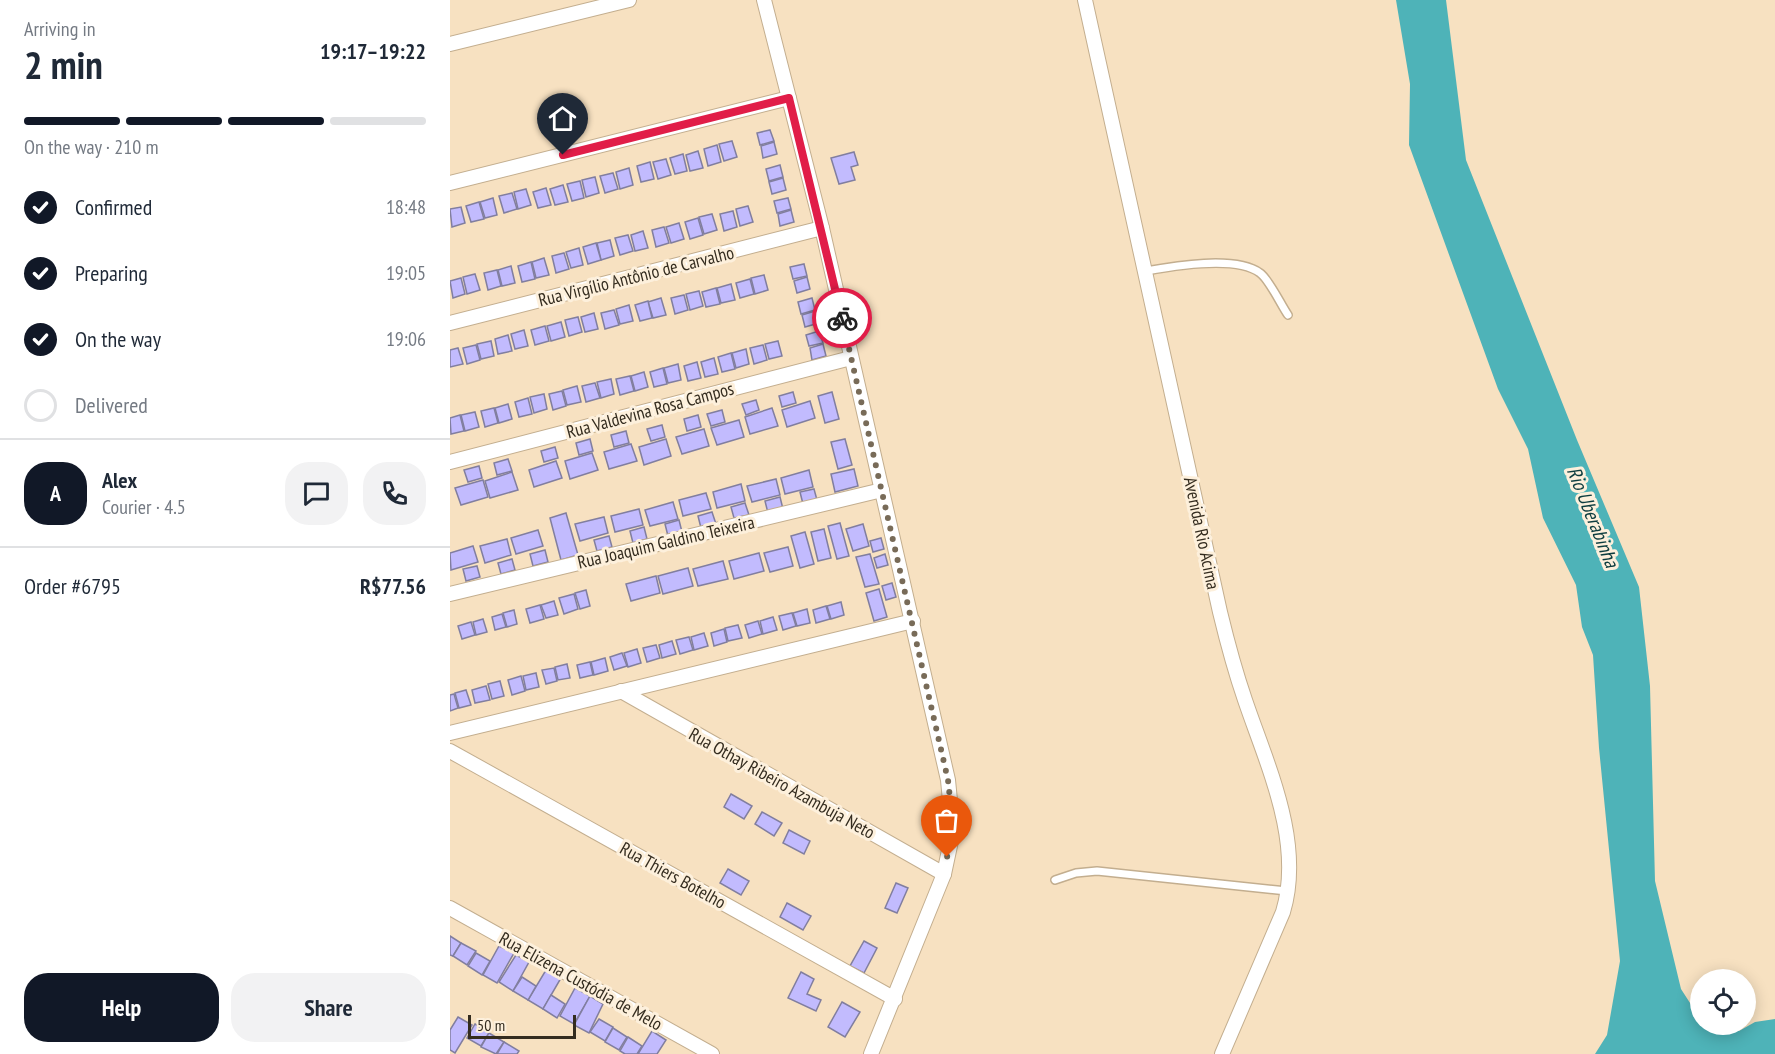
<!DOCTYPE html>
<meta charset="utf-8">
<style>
body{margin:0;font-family:"PT Sans Narrow",sans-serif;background:#f2f2f3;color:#1f2937;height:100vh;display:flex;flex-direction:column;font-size:22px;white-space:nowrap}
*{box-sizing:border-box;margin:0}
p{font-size:20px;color:#747a83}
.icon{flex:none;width:33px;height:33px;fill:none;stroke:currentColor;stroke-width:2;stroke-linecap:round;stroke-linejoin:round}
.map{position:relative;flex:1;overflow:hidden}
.panel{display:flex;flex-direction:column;background:#fff;width:450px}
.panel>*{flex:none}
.fabs{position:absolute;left:1240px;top:969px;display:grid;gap:12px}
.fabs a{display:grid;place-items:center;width:66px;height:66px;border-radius:50%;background:#fff;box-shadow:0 3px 15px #0003;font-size:30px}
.scale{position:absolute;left:18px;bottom:15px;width:108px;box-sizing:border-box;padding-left:6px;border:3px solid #342c1f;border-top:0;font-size:16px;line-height:21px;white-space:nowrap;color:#342c1f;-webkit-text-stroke:4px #fdf0dc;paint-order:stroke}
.pin{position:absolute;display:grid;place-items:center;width:51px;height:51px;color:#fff;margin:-62px -26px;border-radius:50% 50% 50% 0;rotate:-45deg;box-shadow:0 0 6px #0007}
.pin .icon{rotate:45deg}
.courier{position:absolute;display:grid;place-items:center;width:60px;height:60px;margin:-30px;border:4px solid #e11d48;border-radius:50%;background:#fff;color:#222;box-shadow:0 2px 8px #0007}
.summary em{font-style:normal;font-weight:700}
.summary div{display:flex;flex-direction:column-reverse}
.summary{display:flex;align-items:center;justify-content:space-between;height:102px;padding:0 24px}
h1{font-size:39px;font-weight:700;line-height:45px}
.bar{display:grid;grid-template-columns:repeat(4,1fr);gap:9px 6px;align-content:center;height:72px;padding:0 24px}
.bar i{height:8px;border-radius:4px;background:#e0e1e3}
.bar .selected{background:#111827}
.bar p{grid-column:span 4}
.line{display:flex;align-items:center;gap:15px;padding:0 24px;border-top:2px solid #e0e1e3}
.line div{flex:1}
.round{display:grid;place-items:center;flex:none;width:63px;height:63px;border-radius:24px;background:#f2f2f3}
ol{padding:0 24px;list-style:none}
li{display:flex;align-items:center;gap:18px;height:66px}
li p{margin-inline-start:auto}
li .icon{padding:6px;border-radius:50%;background:#111827;color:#fff;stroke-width:4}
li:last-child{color:#747a83}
li i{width:33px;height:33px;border:3px solid #e0e1e3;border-radius:50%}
.button{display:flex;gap:12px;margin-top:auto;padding:12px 24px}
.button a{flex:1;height:69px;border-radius:24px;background:#111827;color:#fff;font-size:24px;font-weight:700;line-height:69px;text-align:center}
.button a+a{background:#f2f2f3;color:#1f2937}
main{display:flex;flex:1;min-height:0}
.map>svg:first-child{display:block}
.water{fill:#4eb3b8}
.building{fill:#c2bbfe;stroke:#817e9f;stroke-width:1.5}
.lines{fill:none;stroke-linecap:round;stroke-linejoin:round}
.lane-casing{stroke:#c3ae8f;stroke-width:10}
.street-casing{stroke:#c3ae8f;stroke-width:16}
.lane{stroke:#fff;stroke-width:7}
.street{stroke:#fff;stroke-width:14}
.done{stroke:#786b58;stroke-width:6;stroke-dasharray:0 10.8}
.route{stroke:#e11d48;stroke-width:8}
.labels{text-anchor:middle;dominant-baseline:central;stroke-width:6;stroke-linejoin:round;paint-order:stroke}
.street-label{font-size:18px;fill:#342c1f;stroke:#fdf0dc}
.water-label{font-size:20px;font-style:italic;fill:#0d3d3f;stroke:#fdf0dc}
</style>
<main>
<section class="panel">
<div class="summary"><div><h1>2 min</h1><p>Arriving in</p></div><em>19:17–19:22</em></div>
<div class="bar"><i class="selected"></i><i class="selected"></i><i class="selected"></i><i></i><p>On the way · 210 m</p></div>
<ol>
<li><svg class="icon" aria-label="check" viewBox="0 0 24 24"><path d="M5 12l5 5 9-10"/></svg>Confirmed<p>18:48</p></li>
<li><svg class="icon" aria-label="check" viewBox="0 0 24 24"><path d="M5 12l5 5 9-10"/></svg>Preparing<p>19:05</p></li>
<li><svg class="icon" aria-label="check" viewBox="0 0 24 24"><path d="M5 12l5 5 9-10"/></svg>On the way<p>19:06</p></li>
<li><i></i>Delivered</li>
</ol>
<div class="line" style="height:108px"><b class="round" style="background:#111827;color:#fff">A</b><div><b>Alex</b><p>Courier · 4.5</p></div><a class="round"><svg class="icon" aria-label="chat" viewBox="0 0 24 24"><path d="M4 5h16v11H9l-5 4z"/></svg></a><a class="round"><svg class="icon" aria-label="phone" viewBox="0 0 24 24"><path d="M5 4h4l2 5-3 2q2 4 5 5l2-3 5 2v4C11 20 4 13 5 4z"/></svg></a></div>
<div class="line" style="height:78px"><div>Order #6795</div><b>R$77.56</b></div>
<div class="button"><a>Help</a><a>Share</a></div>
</section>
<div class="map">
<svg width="1325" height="1054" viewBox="0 0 1325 1054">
<rect width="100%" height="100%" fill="#f7e1c1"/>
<!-- water -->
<path class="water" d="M946,0h50l20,160 111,280 62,147 11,99 5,195 26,108 20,31v4l7,4 31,3 16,-9 20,-3v35h-180l12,-19 13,-74 -21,-213 -6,-93 -11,-28 -6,-42 -33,-67 -15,-69 -30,-60 -89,-244 1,-61z"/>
<!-- building -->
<g class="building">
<path d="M320,130l4,11 -14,4 -3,-12z"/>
<path d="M282,141l5,16 -13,4 -5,-17z"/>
<path d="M324,142l3,12 -14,4 -2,-12z"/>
<path d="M267,145l4,17 -13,4 -4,-17z"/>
<path d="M248,151l5,17 -13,3 -4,-16z"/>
<path d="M404,152l4,13 -7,2 4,13 -16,4 -8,-26z"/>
<path d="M233,154l4,17 -12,3 -5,-16z"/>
<path d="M216,159l5,16 -13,4 -5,-17z"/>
<path d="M200,162l4,17 -13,3 -4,-16z"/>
<path d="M330,165l3,12 -14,4 -3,-12z"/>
<path d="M179,168l4,17 -13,4 -4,-17z"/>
<path d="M163,173l5,16 -13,4 -5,-17z"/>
<path d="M145,177l4,16 -13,4 -4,-17z"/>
<path d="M333,178l3,12 -14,4 -3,-12z"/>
<path d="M130,181l4,17 -12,3 -5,-17z"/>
<path d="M113,185l5,17 -13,3 -5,-16z"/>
<path d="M96,188l5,17 -13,3 -5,-16z"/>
<path d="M76,189l5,16 -13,4 -4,-17z"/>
<path d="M62,193l5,16 -13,4 -5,-17z"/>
<path d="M43,198l4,17 -12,3 -5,-16z"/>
<path d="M338,198l3,11 -14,4 -3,-12z"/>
<path d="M29,202l5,17 -13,3 -5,-16z"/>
<path d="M298,206l5,16 -13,4 -4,-17z"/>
<path d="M11,207l4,16 -13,4 -2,-18z"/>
<path d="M341,210l3,12 -14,4 -2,-12z"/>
<path d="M283,211l4,16 -13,4 -4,-17z"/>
<path d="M262,214l5,16 -13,4 -5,-17z"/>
<path d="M248,218l5,17 -13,4 -5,-17z"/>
<path d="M229,223l5,16 -13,4 -5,-16z"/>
<path d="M214,227l5,16 -13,4 -4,-17z"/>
<path d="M193,231l5,17 -13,3 -4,-16z"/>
<path d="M178,235l5,16 -13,4 -5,-17z"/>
<path d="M160,240l4,16 -13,4 -4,-17z"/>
<path d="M146,243l5,17 -13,4 -5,-17z"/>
<path d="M129,248l4,17 -12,3 -5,-16z"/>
<path d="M114,253l5,16 -13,4 -4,-17z"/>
<path d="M94,258l5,17 -13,3 -4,-16z"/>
<path d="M81,262l4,17 -13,3 -4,-16z"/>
<path d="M354,264l3,12 -14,3 -3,-12z"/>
<path d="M61,266l4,17 -13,3 -4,-16z"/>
<path d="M47,270l4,16 -13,4 -4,-17z"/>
<path d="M25,274l5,16 -13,4 -4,-17z"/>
<path d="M314,275l4,15 -13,4 -4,-16z"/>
<path d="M357,277l3,12 -13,4 -3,-12z"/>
<path d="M11,278l4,16 -12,4 -3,-17z"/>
<path d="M300,279l4,15 -14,4 -4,-15z"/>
<path d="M281,284l4,16 -14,3 -4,-15z"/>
<path d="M266,288l4,16 -14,3 -4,-15z"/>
<path d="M249,291l4,15 -13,4 -4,-16z"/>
<path d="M234,295l4,15 -13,4 -4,-16z"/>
<path d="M211,298l5,17 -13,3 -5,-16z"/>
<path d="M362,298l3,12 -14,4 -3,-12z"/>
<path d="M198,301l4,17 -12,3 -5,-16z"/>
<path d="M179,305l4,16 -13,3 -4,-15z"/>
<path d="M164,310l5,15 -14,4 -4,-16z"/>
<path d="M365,311l4,12 -14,4 -3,-12z"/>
<path d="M144,313l4,16 -13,3 -4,-15z"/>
<path d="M128,317l4,15 -13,4 -4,-16z"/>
<path d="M111,322l4,15 -14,4 -4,-15z"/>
<path d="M95,326l4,15 -14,4 -4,-15z"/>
<path d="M74,330l4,16 -13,3 -4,-15z"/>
<path d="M369,331l4,12 -14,3 -3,-11z"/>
<path d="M58,335l4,16 -14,3 -3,-15z"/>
<path d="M41,341l3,15 -13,3 -4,-15z"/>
<path d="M328,341l4,15 -13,3 -4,-15z"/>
<path d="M373,344l3,12 -14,4 -2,-12z"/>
<path d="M26,345l4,15 -13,4 -4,-16z"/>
<path d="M313,345l4,15 -13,4 -4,-16z"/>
<path d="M8,348l5,16 -13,3v-17z"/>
<path d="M296,349l3,15 -13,4 -4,-15z"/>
<path d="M281,353l4,16 -13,3 -4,-15z"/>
<path d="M264,358l4,16 -13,3 -4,-15z"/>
<path d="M247,362l4,16 -13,3 -4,-15z"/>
<path d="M228,364l3,16 -13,3 -4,-15z"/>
<path d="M213,368l4,16 -13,3 -4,-15z"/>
<path d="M194,372l4,15 -13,4 -4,-15z"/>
<path d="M180,376l4,15 -14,4 -4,-16z"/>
<path d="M161,379l3,15 -13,4 -4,-16z"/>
<path d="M145,383l5,15 -14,4 -4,-16z"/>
<path d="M127,386l4,16 -14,3 -4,-15z"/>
<path d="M112,391l4,15 -13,4 -4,-16z"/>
<path d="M343,392l3,11 -14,4 -3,-11z"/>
<path d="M382,392l7,27 -14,4 -7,-27z"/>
<path d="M94,394l3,15 -13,4 -4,-16z"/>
<path d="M78,398l4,16 -13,3 -4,-15z"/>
<path d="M306,400l3,10 -13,5 -4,-11z"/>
<path d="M360,401l5,17 -28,9 -5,-17z"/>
<path d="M58,404l4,15 -13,4 -4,-15z"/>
<path d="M44,408l4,15 -13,4 -4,-16z"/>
<path d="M322,408l6,18 -28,8 -5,-17z"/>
<path d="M272,410l3,12 -14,4 -4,-12z"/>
<path d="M25,412l4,15 -14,4 -4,-16z"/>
<path d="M10,415l4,16 -13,3 -1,-16z"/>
<path d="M248,415l3,12 -14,4 -3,-12z"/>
<path d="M289,420l5,17 -27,8 -6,-17z"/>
<path d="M212,425l3,12 -14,4 -4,-12z"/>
<path d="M254,429l5,17 -27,8 -6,-17z"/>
<path d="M176,431l3,12 -15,4 -3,-12z"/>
<path d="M140,439l3,12 -14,4 -3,-12z"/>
<path d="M216,439l5,17 -27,9 -5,-18z"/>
<path d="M395,439l7,26 -14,4 -7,-27z"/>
<path d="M181,444l6,17 -28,8 -5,-17z"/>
<path d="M105,447l3,11 -14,4 -3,-11z"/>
<path d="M142,453l6,17 -28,9 -5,-18z"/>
<path d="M58,459l4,12 -15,4 -3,-12z"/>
<path d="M106,461l6,17 -28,9 -5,-17z"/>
<path d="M29,466l3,12 -14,4 -4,-12z"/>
<path d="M404,469l4,17 -23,6 -4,-18z"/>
<path d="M359,470l4,17 -28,7 -4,-16z"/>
<path d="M62,472l6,18 -28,8 -5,-17z"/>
<path d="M326,479l4,16 -28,7 -5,-16z"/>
<path d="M33,480l5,17 -27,8 -6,-17z"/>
<path d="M291,484l4,17 -28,7 -4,-16z"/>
<path d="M364,489l3,11 -14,4 -3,-12z"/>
<path d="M256,493l5,16 -28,7 -4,-16z"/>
<path d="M330,497l3,12 -15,4 -3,-12z"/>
<path d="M223,502l5,17 -28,7 -5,-16z"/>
<path d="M295,503l4,12 -15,3 -3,-11z"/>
<path d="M189,509l4,16 -28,7 -4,-16z"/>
<path d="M262,512l4,12 -15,4 -3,-12z"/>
<path d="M116,513l12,42 -17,5 -11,-42z"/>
<path d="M154,517l4,16 -28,8 -5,-17z"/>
<path d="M229,520l3,12 -14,4 -3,-12z"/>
<path d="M390,523l9,33 -12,3 -9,-33z"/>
<path d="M413,524l6,22 -16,5 -7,-22z"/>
<path d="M194,527l3,12 -14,4 -3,-12z"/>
<path d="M374,529l7,29 -13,3 -7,-29z"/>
<path d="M88,530l5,16 -27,8 -5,-16z"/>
<path d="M355,532l9,32 -14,4 -9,-32z"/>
<path d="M159,536l3,11 -15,4 -3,-11z"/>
<path d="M431,538l3,11 -11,3 -3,-11z"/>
<path d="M57,539l4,16 -26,8 -5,-17z"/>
<path d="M23,546l5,16 -27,8 -1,-17z"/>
<path d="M338,547l5,19 -23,6 -6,-19z"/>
<path d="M95,550l3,12 -15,4 -3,-12z"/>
<path d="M309,553l5,18 -30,8 -5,-18z"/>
<path d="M420,554l9,30 -14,3 -9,-30z"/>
<path d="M435,554l3,11 -11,3 -3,-10z"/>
<path d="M62,559l3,11 -14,4 -3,-11z"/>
<path d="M273,561l5,18 -30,7 -5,-17z"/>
<path d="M27,566l3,11 -14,4 -3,-12z"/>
<path d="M238,568l5,18 -30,8 -5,-18z"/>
<path d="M206,576l4,17 -29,8 -5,-17z"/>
<path d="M442,583l4,14 -10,3 -4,-14z"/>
<path d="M429,589l8,28 -13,4 -8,-28z"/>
<path d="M136,590l4,16 -10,3 -5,-16z"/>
<path d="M124,594l4,15 -14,5 -5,-16z"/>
<path d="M104,601l4,14 -12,3 -5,-13z"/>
<path d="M391,602l3,13 -13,4 -4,-13z"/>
<path d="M90,605l4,14 -14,4 -4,-14z"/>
<path d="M376,606l4,13 -14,4 -3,-13z"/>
<path d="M357,609l3,14 -13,3 -4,-13z"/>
<path d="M64,610l3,14 -10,3 -4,-14z"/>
<path d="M342,613l4,13 -13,4 -4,-14z"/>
<path d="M52,614l4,13 -11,3 -3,-13z"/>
<path d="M323,617l4,13 -14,4 -3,-13z"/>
<path d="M33,619l4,13 -11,3 -3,-13z"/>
<path d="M308,621l4,13 -13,4 -4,-13z"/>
<path d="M21,622l4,13 -13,4 -4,-13z"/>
<path d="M288,625l4,13 -14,3 -3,-13z"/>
<path d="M274,629l3,13 -13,4 -3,-13z"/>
<path d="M254,633l4,13 -14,4 -3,-13z"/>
<path d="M239,637l4,13 -13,4 -4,-14z"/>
<path d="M222,641l4,13 -14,4 -3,-13z"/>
<path d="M206,645l4,13 -13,4 -4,-14z"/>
<path d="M187,649l4,14 -13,4 -4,-14z"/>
<path d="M172,653l5,13 -13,4 -4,-13z"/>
<path d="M155,658l3,13 -14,4 -3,-13z"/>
<path d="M140,662l3,13 -13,3 -3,-13z"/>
<path d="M117,664l3,14 -12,2 -3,-13z"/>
<path d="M104,668l3,13 -11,3 -4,-14z"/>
<path d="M86,673l3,14 -13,3 -3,-14z"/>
<path d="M71,676l4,15 -13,4 -4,-15z"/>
<path d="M50,681l4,15 -12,3 -4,-15z"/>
<path d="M36,686l4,14 -15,3 -3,-13z"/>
<path d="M16,690l5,15 -12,3 -4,-15z"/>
<path d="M4,694l4,14 -8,3v-16z"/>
<path d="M281,794l21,12 -8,13 -20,-12z"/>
<path d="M312,812l20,11 -8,13 -19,-12z"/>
<path d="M339,830l21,11 -6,13 -21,-11z"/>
<path d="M278,869l21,12 -8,14 -21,-12z"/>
<path d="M446,883l12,5 -11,25 -12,-5z"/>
<path d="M337,903l24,13 -8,14 -23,-13z"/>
<path d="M0,936l11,7 -8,13 -3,-1z"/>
<path d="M414,941l13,7 -13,25 -14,-7z"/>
<path d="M11,943l15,8 -9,14 -14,-9z"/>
<path d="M49,946l15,7 -17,30 -14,-8z"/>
<path d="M26,953l14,8 -8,14 -14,-9z"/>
<path d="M66,955l13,7 -16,29 -14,-9z"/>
<path d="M96,970l15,8 -18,31 -15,-9z"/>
<path d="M351,972l13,7 -7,15 14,6 -5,11 -28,-13z"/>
<path d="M72,977l14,9 -8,14 -15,-9z"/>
<path d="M125,988l15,8 -16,28 -14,-8z"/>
<path d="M101,995l14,9 -8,14 -14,-9z"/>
<path d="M140,996l13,8 -14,29 -15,-8z"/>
<path d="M392,1002l18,10 -15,25 -17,-10z"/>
<path d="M8,1017l14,8 -17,28 -5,-3v-20z"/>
<path d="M149,1019l14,8 -8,14 -15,-9z"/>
<path d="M25,1024l14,9 -8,13 -14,-8z"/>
<path d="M163,1028l14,9 -8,13 -14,-8z"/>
<path d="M202,1031l14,9 -9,14h-19z"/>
<path d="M39,1033l15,9 -8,12 -15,-7z"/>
<path d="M178,1037l14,9 -5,8h-12l-5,-3z"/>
<path d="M54,1042l15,9 -2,3h-20z"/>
</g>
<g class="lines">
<!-- lane casing -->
<g class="lane-casing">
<g id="lane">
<path d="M696,271c27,-5 90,-16 114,2 9,6 21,32 28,42"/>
<path d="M605,880l21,-7 21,-2 190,20"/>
</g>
</g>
<!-- street casing -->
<g class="street-casing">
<g id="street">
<path d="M314,0l58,228 126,552 3,31v30l-7,33 -73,180"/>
<path d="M635,0l135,612c7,29 15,59 25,88 22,65 59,142 38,212l-61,142"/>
<path d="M0,44l179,-44"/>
<path d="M0,183l339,-85"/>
<path d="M0,323l372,-95"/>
<path d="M0,462l401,-104"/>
<path d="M0,594l432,-104"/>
<path d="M171,691l323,183"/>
<path d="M0,733l463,-112"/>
<path d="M0,751l445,248"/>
<path d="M0,908l262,146"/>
</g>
</g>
<!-- lane -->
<use href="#lane" class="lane"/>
<!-- street -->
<use href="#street" class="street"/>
</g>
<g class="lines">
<!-- done -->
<path class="done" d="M392,318l106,462c3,26 5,51 -1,77"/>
<!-- route -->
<path class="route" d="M113,155l226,-57 53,220"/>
</g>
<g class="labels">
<!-- street labels -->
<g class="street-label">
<text transform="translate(186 276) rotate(-14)">Rua Virgílio Antônio de Carvalho</text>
<text transform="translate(200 410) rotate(-15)">Rua Valdevina Rosa Campos</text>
<text transform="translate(752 533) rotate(78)">Avenida Rio Acima</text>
<text transform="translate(216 542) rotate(-13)">Rua Joaquim Galdino Teixeira</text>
<text transform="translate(332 783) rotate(29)">Rua Othay Ribeiro Azambuja Neto</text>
<text transform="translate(223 875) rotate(29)">Rua Thiers Botelho</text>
<text transform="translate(131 981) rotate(29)">Rua Elizena Custódia de Melo</text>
</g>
<!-- water labels -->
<g class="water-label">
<text transform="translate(1143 517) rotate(68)">Rio Uberabinha</text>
</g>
</g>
</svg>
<div class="fabs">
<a><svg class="icon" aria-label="locate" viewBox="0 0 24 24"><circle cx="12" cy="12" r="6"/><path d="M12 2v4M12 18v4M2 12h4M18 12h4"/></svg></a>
</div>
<div class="scale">50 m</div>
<div class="pin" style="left:497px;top:857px;background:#ea580c"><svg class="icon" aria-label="bag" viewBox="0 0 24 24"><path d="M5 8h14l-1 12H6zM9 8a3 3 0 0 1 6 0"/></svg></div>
<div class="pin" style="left:113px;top:155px;background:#1f2937"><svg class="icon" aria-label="home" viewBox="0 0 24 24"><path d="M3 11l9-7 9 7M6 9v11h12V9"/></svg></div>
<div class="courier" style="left:392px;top:318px"><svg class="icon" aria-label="bike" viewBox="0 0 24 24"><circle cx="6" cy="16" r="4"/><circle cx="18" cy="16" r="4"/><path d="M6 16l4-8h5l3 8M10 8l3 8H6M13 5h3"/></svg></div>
</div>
</main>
